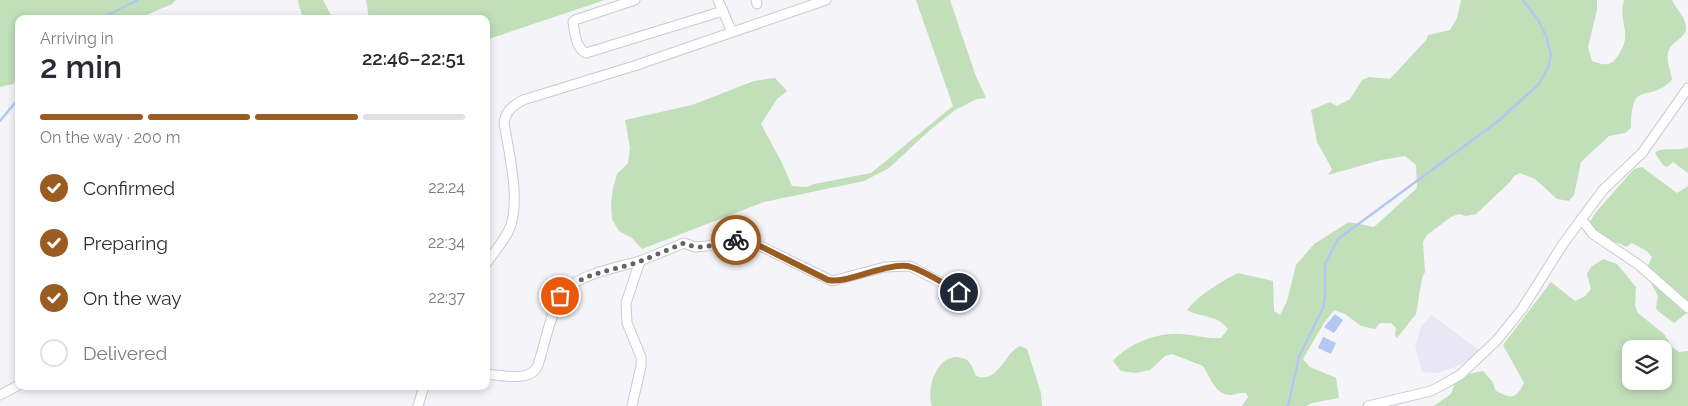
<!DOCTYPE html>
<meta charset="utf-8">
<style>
body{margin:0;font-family:Raleway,sans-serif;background:#f2f2f3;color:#2b2b33;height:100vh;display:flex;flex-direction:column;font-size:19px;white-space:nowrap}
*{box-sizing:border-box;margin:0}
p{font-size:16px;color:#7c7c81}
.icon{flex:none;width:28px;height:28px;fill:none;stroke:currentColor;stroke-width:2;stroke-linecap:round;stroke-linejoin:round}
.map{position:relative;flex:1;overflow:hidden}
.details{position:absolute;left:15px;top:15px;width:475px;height:375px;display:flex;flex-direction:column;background:#fff;border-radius:10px;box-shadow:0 2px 8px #0003}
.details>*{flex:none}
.buttons{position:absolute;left:1622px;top:340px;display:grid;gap:10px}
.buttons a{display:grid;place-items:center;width:50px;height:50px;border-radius:10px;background:#fff;box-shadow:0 2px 8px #0003;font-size:25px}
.pin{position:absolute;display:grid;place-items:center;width:42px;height:42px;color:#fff;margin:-21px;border:2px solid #fff;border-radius:50%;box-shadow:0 1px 5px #0007}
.courier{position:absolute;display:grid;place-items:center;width:50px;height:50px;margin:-25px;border:4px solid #9a5c21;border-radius:50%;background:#fff;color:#222;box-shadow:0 1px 6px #0007}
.headline em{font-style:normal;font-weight:600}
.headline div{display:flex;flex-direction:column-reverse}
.headline{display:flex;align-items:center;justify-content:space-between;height:85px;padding:0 25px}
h1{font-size:32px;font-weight:600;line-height:38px}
.bar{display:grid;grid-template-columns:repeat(4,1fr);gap:8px 5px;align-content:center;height:60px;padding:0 25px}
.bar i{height:6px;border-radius:4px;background:#e1e1e2}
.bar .selected{background:#9a5c21}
.bar p{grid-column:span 4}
ol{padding:0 25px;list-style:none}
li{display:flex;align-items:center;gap:15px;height:55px}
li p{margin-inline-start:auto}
li .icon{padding:5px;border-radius:50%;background:#9a5c21;color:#fff;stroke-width:4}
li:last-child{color:#7c7c81}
li i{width:28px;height:28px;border:2px solid #e1e1e2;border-radius:50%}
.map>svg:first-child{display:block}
.built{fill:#e9e7f4}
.green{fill:#c1dfb9;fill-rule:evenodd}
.water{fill:#b2c8f3}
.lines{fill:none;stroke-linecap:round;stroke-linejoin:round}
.stream{stroke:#b2c8f3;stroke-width:2.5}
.minor-casing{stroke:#cacacf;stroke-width:11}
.minor{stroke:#fff;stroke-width:9}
.done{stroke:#646466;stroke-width:5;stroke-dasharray:0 9}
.route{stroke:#9a5c21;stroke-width:6}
</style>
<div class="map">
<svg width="1688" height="406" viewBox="0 0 1688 406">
<rect width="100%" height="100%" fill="#f5f4f9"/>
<!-- built -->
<path class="built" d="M1431,315l48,35 -13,12 -13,6 -17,5 -14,-1 -7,-26 6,-19z"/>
<!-- green -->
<g class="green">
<path d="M0,0h176l-4,4 -35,15h-118v56l-6,9 -13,3z"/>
<path d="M298,0h25l10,19h-29l-5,-13z"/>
<path d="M366,0h239l-119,40v-21h-117z"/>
<path d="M916,0h34l25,74 11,24 -9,1 -22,11 -25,20 -41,38 -25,13 -100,21 -122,47 -10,-11 -13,-7 -7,-12 -1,-16 2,-15 4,-14 11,-11 2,-15 -5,-28 67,-15 62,-24 21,-3 12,13 -10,8 -16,25 21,39 10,23 15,1 7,-3 57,-11 82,-67z"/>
<path d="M1461,0h136v10l-9,37 4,14c10,4 18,6 25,-4 18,-25 0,-33 7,-57h48c4,9 14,17 14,28 0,11 -16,13 -18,25 -2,8 3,18 4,27 -25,25 -40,-3 -41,48l-6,5 -16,3 -28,26 -7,33 -5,6 -12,-2 -22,-20 -15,-6 -6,3 -4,6 -34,32 -10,2 -7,-2 -8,3 -24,18 -4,7 2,30 -3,6 -6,36 -19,24 -2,-3 1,-7 -5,-5h-11l-5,6 -14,-3 -16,-12 -11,-4 -10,13 -21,36 7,8 26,11 3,20 -27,5 -6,3h-64l6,-9 -2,-4c-6,-1 -10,2 -16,2 -16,-1 -20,-19 -27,-29l-31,-12 -7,2 -15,14 -14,3 -15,-2 -8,-10c16,-18 45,-29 69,-27 13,1 25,5 39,4l7,-9c-11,-15 -27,-11 -41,-19 12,-16 34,-28 51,-37l35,8 1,30 6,4 7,-14 9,-36 18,-21 35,-22 25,5 43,-39 -1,-23 -11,-9 -24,4 -53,15 4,-6 -15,-27 -6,-32 19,-8 7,4 13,-7 12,-19 7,-3 21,2 37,-40 1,-4 22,-5 7,-12z"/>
<path d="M1688,147v26l-15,-11 -6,5 -4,-2 -8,-12c8,-7 22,-1 33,-6z"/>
<path d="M1642,167l35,26 11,-7v126l-14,11 -16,-12 -2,-3 2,-12 -7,-13 -4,-16 5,-10 -5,-6 -15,-8 -6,4 -7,-4 -11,-1 -21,-16 9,-14 38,-43z"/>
<path d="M1603,259l14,5 19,23 -1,19 3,7 26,21 8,13 7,5 9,-1v55h-254l17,-12 5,-13 3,-3 10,-4 14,-3 9,10 4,10c17,9 20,7 28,-8l-21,-38 48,-63 24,19 10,-5 6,-7 -4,-15 4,-7zM1631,349h33v32h-33z"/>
<path d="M1020,346l7,3 14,44 1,13h-110c-6,-17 4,-50 26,-49 4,1 9,2 11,5 3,3 5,10 7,14 23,8 27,-22 44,-30z"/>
</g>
<!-- water -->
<g class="water">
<path d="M1335,314l8,6 -9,13 -10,-6z"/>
<path d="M1323,337l13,6 -5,11 -13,-6z"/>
</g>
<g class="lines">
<!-- stream -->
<g class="stream">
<path d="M100,19l38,-19"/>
<path d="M0,121l19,-23"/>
<path d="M1288,406l11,-49 24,-49 2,-11v-33l13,-25 159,-117 42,-38 9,-16 3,-13 -5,-19 -8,-16 -15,-20"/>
</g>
<!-- minor casing -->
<g class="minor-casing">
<g id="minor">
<path d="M635,0l-60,20 -2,2c2,11 2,25 13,31l137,-42"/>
<path d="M718,0l14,32"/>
<path d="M756,0l1,4"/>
<path d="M1581,219l12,15 46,31 49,43"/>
<path d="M486,264c7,-10 16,-21 22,-32 14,-27 1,-79 -4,-109 2,-12 8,-17 19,-23l111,-34 192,-66"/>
<path d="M486,374c15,1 45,9 52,-9 6,-18 14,-57 24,-71 13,-19 56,-27 78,-33"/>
<path d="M0,395l19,-10"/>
<path d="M418,406l6,-20"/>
<path d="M632,406l9,-40v-9l-14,-34 -1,-20 14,-42 44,-18 11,4 12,-1 26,-6 17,1 82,40 53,-14 25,-1 49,26"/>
<path d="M1368,406l63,-15 15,-8 14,-8 37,-35 25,-31 41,-65 40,-54 39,-37 46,-65"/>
</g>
</g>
<!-- minor -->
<use href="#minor" class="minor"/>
</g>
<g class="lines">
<!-- done -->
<path class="done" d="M560,296c20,-24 54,-25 81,-35 14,-6 29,-12 43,-18 23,10 30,-2 52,-3"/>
<!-- route -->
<path class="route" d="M736,240l14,1 78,39c19,4 54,-16 79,-14 11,1 41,20 52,26"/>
</g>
</svg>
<div class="buttons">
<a><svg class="icon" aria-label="layers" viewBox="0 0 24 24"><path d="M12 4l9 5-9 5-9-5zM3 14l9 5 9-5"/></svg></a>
</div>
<div class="pin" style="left:560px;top:296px;background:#ea580c"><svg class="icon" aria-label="bag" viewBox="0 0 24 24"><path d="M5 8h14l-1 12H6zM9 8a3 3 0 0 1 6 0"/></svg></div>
<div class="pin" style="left:959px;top:292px;background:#1f2937"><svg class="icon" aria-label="home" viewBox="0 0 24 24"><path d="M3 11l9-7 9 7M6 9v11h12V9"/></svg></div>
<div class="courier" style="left:736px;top:240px"><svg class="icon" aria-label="bike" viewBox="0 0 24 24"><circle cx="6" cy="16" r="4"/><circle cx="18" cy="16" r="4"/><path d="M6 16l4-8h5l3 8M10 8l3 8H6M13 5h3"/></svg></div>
<section class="details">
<div class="headline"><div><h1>2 min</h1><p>Arriving in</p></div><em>22:46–22:51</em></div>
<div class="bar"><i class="selected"></i><i class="selected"></i><i class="selected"></i><i></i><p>On the way · 200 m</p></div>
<ol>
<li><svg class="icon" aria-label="check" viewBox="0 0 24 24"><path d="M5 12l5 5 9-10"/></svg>Confirmed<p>22:24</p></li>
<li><svg class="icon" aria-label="check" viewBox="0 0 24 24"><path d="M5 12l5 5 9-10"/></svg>Preparing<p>22:34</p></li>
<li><svg class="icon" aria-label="check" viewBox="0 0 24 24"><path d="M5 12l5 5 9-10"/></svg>On the way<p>22:37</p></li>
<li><i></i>Delivered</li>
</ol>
</section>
</div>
